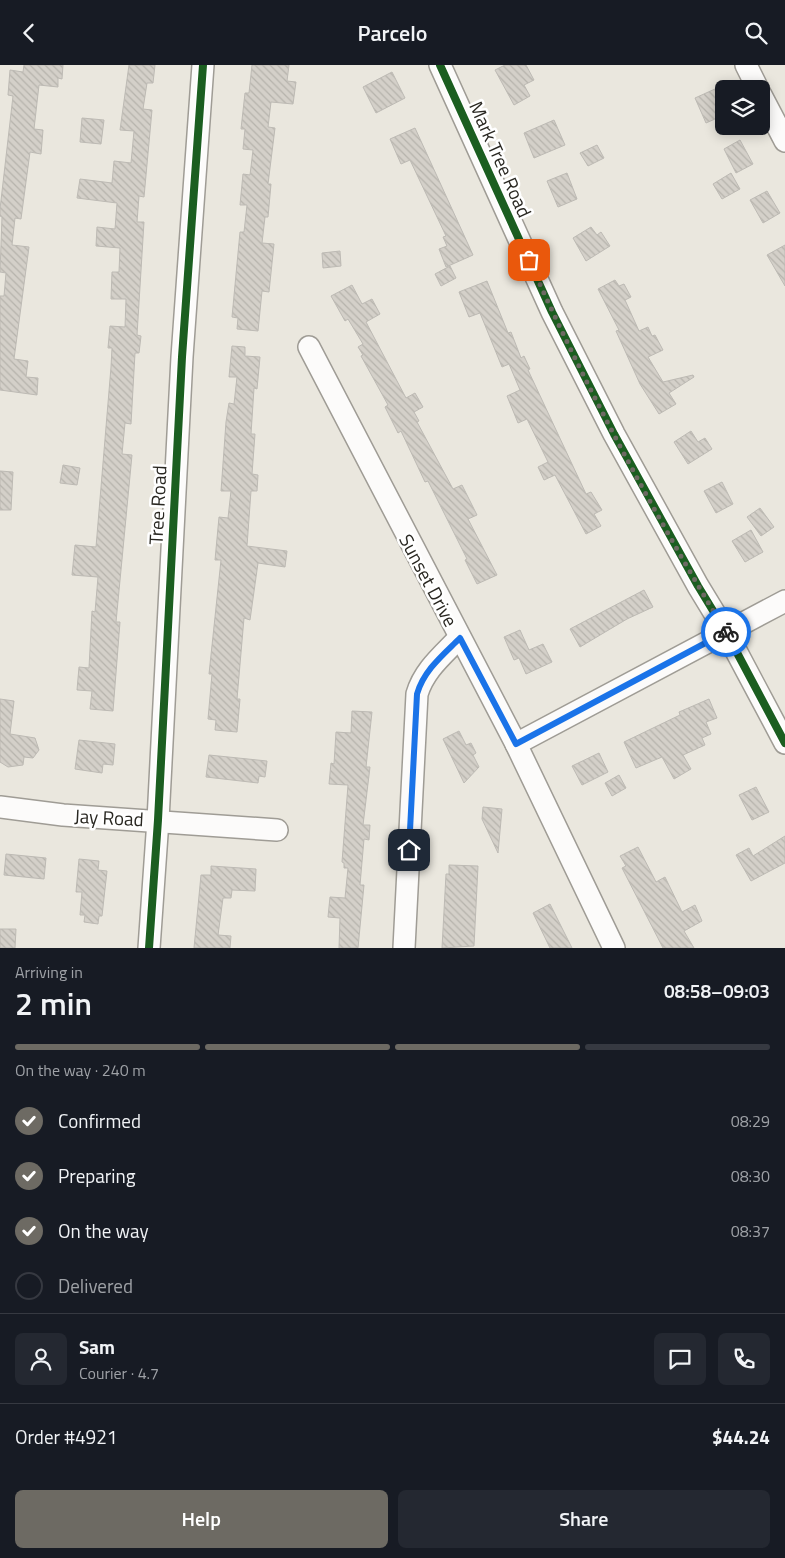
<!DOCTYPE html>
<meta charset="utf-8">
<style>
body{margin:0;font-family:"Titillium Web",sans-serif;background:#242831;color:#f1f3f6;height:100vh;display:flex;flex-direction:column;font-size:19px;white-space:nowrap}
*{box-sizing:border-box;margin:0}
p{font-size:16px;color:#9ea1a6}
.icon{flex:none;width:28px;height:28px;fill:none;stroke:currentColor;stroke-width:2;stroke-linecap:round;stroke-linejoin:round}
.map{position:relative;height:883px;overflow:hidden}
.details{display:flex;flex-direction:column;background:#171b24;flex:1}
.details>*{flex:none}
.buttons{position:absolute;left:715px;top:15px;display:grid;gap:10px}
.buttons a{display:grid;place-items:center;width:55px;height:55px;border-radius:8px;background:#171b24;box-shadow:0 2px 12px #0003;font-size:25px}
.pin{position:absolute;display:grid;place-items:center;width:42px;height:42px;color:#fff;margin:-21px;border-radius:10px;box-shadow:0 2px 8px #0006}
.courier{position:absolute;display:grid;place-items:center;width:50px;height:50px;margin:-25px;border:4px solid #1a73e8;border-radius:50%;background:#fff;color:#222;box-shadow:0 1px 6px #0007}
.overview em{font-style:normal;font-weight:600}
.overview div{display:flex;flex-direction:column-reverse}
.overview{display:flex;align-items:center;justify-content:space-between;height:85px;padding:0 15px}
h1{font-size:32px;font-weight:600;line-height:38px}
.bar{display:grid;grid-template-columns:repeat(4,1fr);gap:8px 5px;align-content:center;height:60px;padding:0 15px}
.bar i{height:6px;border-radius:4px;background:#363941}
.bar .current{background:#6d6a63}
.bar p{grid-column:span 4}
.line{display:flex;align-items:center;gap:12px;padding:0 15px;border-top:1px solid #363941}
.line div{flex:1}
.round{display:grid;place-items:center;flex:none;width:52px;height:52px;border-radius:8px;background:#242831}
ol{padding:0 15px;list-style:none}
li{display:flex;align-items:center;gap:15px;height:55px}
li p{margin-inline-start:auto}
li .icon{padding:5px;border-radius:50%;background:#6d6a63;color:#fff;stroke-width:4}
li:last-child{color:#9ea1a6}
li i{width:28px;height:28px;border:2px solid #363941;border-radius:50%}
.primary-button{display:flex;gap:10px;margin-top:auto;padding:10px 15px}
.primary-button a{flex:1;height:58px;border-radius:8px;background:#6d6a63;color:#fff;font-size:20px;font-weight:600;line-height:58px;text-align:center}
.primary-button a+a{background:#242831;color:#f1f3f6}
header{display:flex;justify-content:space-between;align-items:center;height:65px;padding:0 15px;background:#171b24;font-size:22px;font-weight:600}
.map>svg:first-child{display:block}
.building{fill:url(#building-back-hatch);stroke:#bdbab4}
.lines{fill:none;stroke-linecap:round;stroke-linejoin:round}
.minor-casing{stroke:#9f9c95;stroke-width:24}
.minor{stroke:#fcfbfa;stroke-width:21}
.cycleway-casing{stroke:#fff;stroke-width:11}
.cycleway{stroke:#1b5e20;stroke-width:8}
.done{stroke:#6d6a63;stroke-width:5;stroke-dasharray:0 9}
.route{stroke:#1a73e8;stroke-width:6}
.labels{text-anchor:middle;dominant-baseline:central;stroke-width:5;stroke-linejoin:round;paint-order:stroke}
.street-label{font-size:19px;fill:#292721;stroke:#fff}
</style>
<header><svg class="icon" aria-label="back" viewBox="0 0 24 24"><path d="M15 5l-7 7 7 7"/></svg>Parcelo<svg class="icon" aria-label="search" viewBox="0 0 24 24"><circle cx="10" cy="10" r="6"/><path d="M15 15l6 6"/></svg></header>
<div class="map">
<svg width="785" height="883" viewBox="0 0 785 883">
<defs>
<pattern id="building-back-hatch" width="6" height="6" patternUnits="userSpaceOnUse" patternTransform="scale(1.25)"><rect width="6" height="6" fill="#d4d0c9"/><path d="M-1 5l2 2M0 0l6 6M5-1l2 2" fill="none" stroke="#b6b3ac"/></pattern>
</defs>
<rect width="100%" height="100%" fill="#eae7de"/>
<!-- building -->
<g class="building">
<path d="M24,0h39l-1,14 -4,-1v9l-19,-2 -5,44 9,1 -2,24 -11,-2 -9,67 -6,-1 -3,27 17,2 -15,112 14,2 -2,16 12,1 -1,17 -37,-5v-94h4l2,-23 -6,-1 2,-55 -2,-1v-7l13,-113 -5,-1 2,-25 13,2z"/>
<path d="M129,0h26l-2,18h-6l-4,26 9,1 -8,87 -5,-1 -2,26h7l-7,113 4,1 -2,17h-4l-4,71 -6,-1 -3,31 10,1 -16,167h4l-7,89 -23,-2 2,-18 -15,-1 2,-23 10,1 3,-57 3,1 3,-35 -26,-2 3,-30 21,2 15,-180 1,-19h-4l2,-22 15,1 1,-28h-15l1,-27h7l1,-24 -24,-2 1,-19 18,2 2,-26 -40,-5 3,-19 32,4 2,-22 17,2 3,-32 -14,-1z"/>
<path d="M252,0h37l-2,16 9,1 -3,22 -22,-2 -3,25 7,1 -7,56h3l-3,33h-3l-3,26 12,1 -5,48 -7,-1 -4,40 -21,-2 1,-11 -6,-1 8,-85h4l3,-27h-7l3,-31 7,1 3,-25 -10,-1 2,-20h-4l4,-36h4z"/>
<path d="M505,0h21l8,15 -10,5 6,11 -16,9 -19,-35z"/>
<path d="M392,7l13,26 -29,15 -13,-26z"/>
<path d="M715,24l9,20v6l-18,8 -11,-25z"/>
<path d="M82,53l22,2 -3,24 -21,-2z"/>
<path d="M554,55l11,25 -31,13 -10,-25z"/>
<path d="M415,63l58,127 -27,12 -7,-18 8,-3 -4,-9 3,-1 -36,-76 -9,4 -11,-25z"/>
<path d="M740,75l13,24 -17,9 -12,-24z"/>
<path d="M597,80l7,13 -16,8 -8,-13z"/>
<path d="M567,108l10,26 -19,8 -11,-26z"/>
<path d="M731,108l9,16 -18,10 -9,-15z"/>
<path d="M767,126l13,22 -17,10 -13,-23z"/>
<path d="M591,162l6,8 4,-3 9,14 -24,15 -13,-23z"/>
<path d="M785,180v41l-18,-31z"/>
<path d="M340,186l1,15 -18,2 -1,-15z"/>
<path d="M450,201l6,12 -15,8 -6,-12z"/>
<path d="M615,215l4,6 5,-2 7,13 -6,3 14,31 9,-4 4,9 3,-1 8,15 -15,7 15,25 30,-7 1,2 -25,16 7,11 -17,10 -19,-30 -24,-53 3,-1 -21,-41z"/>
<path d="M487,216l21,52 3,-1 10,26 3,-2 6,13 -2,1 58,124 5,-2 11,18 -8,4 7,12 -15,8 -31,-59 -11,5 -6,-13 10,-5 -21,-43 -9,4 -11,-27 13,-6 -11,-26 -7,3 -22,-54 -11,4 -10,-25z"/>
<path d="M352,220l10,19 10,-5 8,15 -14,8 40,76 9,-5 8,14 -9,5 5,9 -2,1 36,67 9,-4 15,30 -9,4 29,56 -20,9 -12,-24 2,-1 -39,-78 -3,1 -24,-51 -3,2 -13,-26 3,-2 -27,-49 2,-1 -5,-8 5,-3 -15,-25 -3,2 -14,-25z"/>
<path d="M232,281l13,1v9l15,1 -3,32 -3,-1 -3,46h4l-3,40 6,1 -1,16h-6l-4,55 40,5 -2,16 -27,-4 -8,57 -6,-2 -7,81h3l-3,33 -22,-2 1,-10 -8,-1 4,-45h-3l12,-114h-6l4,-43 9,1 3,-27h-10l5,-69 3,-19 5,1 3,-27h-8z"/>
<path d="M691,366l7,11 7,-4 7,11 -24,15 -14,-22z"/>
<path d="M63,400l17,3 -3,17 -17,-2z"/>
<path d="M0,406l13,1 -2,38h-11z"/>
<path d="M722,417l11,22 -17,9 -12,-22z"/>
<path d="M760,443l14,19 -13,9 -14,-19z"/>
<path d="M751,465l12,22 -18,10 -13,-21z"/>
<path d="M644,525l9,17 -26,12 -47,28 -10,-18z"/>
<path d="M520,565l9,20 14,-6 9,18 -26,12 -7,-16 -5,2 -10,-23z"/>
<path d="M0,634l14,2 -4,33 25,4 4,12 -6,8 -9,-1 -1,8 -15,2 -8,-5z"/>
<path d="M709,634l8,19 -11,4 5,12 -9,4 3,7 -22,10 8,14 -17,10 -12,-22 -26,11 -12,-26 56,-27 -1,-3z"/>
<path d="M352,646l20,1 -6,55h4l-7,58h7l-1,15 -5,-1 -4,46h4l-6,63h-19l1,-30 -12,-1 2,-20 15,1 3,-30h-4v-5l-2,-1 6,-77 -19,-1 2,-21 3,1 2,-32 15,1z"/>
<path d="M459,666l7,14 5,-2 5,10 -3,2 6,12 -15,16 -21,-44z"/>
<path d="M79,675l36,4 -2,21 -10,-1 -1,9 -27,-4z"/>
<path d="M599,688l9,19 -26,13 -10,-19z"/>
<path d="M209,690l58,6 -2,16 -6,-1 -1,7 -52,-6z"/>
<path d="M619,710l7,13 -14,8 -7,-13z"/>
<path d="M756,722l13,25 -17,8 -13,-25z"/>
<path d="M483,742l19,2 -4,44 -16,-34z"/>
<path d="M785,771v27l-34,18 -15,-26 13,-7 4,8z"/>
<path d="M638,782l18,35 9,-5 17,35 13,-7 7,16 -18,10 10,17h-31l-41,-80 4,-2 -6,-10z"/>
<path d="M6,789l40,4 -2,21 -40,-4z"/>
<path d="M79,794l20,2 -1,9 9,1 -5,45h-3l-1,8 -14,-2 1,-7h-5l2,-23h-6z"/>
<path d="M449,800l29,1 -4,80 -32,2 4,-74h3z"/>
<path d="M211,801l45,3 -1,22 -23,-1 -1,8h-8l-5,37 13,1 -1,12h-36l7,-73h10z"/>
<path d="M550,839l22,44h-22l-17,-35z"/>
<path d="M0,864h16l-1,19h-15z"/>
</g>
<g class="lines">
<!-- minor casing -->
<g class="minor-casing">
<g id="minor">
<path d="M440,0l112,247 62,122 84,152 28,46 59,111"/>
<path d="M746,0l12,24"/>
<path d="M761,30l24,46"/>
<path d="M309,282l207,397 98,204"/>
<path d="M516,679l269,-143"/>
<path d="M0,742l63,8 214,15"/>
<path d="M149,883l9,-128 24,-463 21,-292"/>
<path d="M404,883l13,-254c7,-24 26,-39 42,-56"/>
</g>
</g>
<!-- minor -->
<use href="#minor" class="minor"/>
<!-- cycleway casing -->
<g class="cycleway-casing">
<g id="cycleway">
<path d="M440,0l112,247 62,122 84,152 28,46 59,111"/>
<path d="M149,883l9,-128 24,-463 21,-292"/>
</g>
</g>
<!-- cycleway -->
<use href="#cycleway" class="cycleway"/>
</g>
<g class="lines">
<!-- done -->
<path class="done" d="M529,195c57,128 124,252 197,372"/>
<!-- route -->
<path class="route" d="M409,785l8,-156c7,-24 26,-39 43,-56l56,106 210,-112"/>
</g>
<g class="labels">
<!-- street labels -->
<g class="street-label">
<text transform="translate(501 94) rotate(66)">Mark Tree Road</text>
<text transform="translate(157 440) rotate(-87)">Tree Road</text>
<text transform="translate(429 515) rotate(62)">Sunset Drive</text>
<text transform="translate(109 752) rotate(3)">Jay Road</text>
</g>
</g>
</svg>
<div class="buttons">
<a><svg class="icon" aria-label="layers" viewBox="0 0 24 24"><path d="M12 4l9 5-9 5-9-5zM3 14l9 5 9-5"/></svg></a>
</div>
<div class="pin" style="left:529px;top:195px;background:#ea580c"><svg class="icon" aria-label="bag" viewBox="0 0 24 24"><path d="M5 8h14l-1 12H6zM9 8a3 3 0 0 1 6 0"/></svg></div>
<div class="pin" style="left:409px;top:785px;background:#1f2937"><svg class="icon" aria-label="home" viewBox="0 0 24 24"><path d="M3 11l9-7 9 7M6 9v11h12V9"/></svg></div>
<div class="courier" style="left:726px;top:567px"><svg class="icon" aria-label="bike" viewBox="0 0 24 24"><circle cx="6" cy="16" r="4"/><circle cx="18" cy="16" r="4"/><path d="M6 16l4-8h5l3 8M10 8l3 8H6M13 5h3"/></svg></div>
</div>
<section class="details">
<div class="overview"><div><h1>2 min</h1><p>Arriving in</p></div><em>08:58–09:03</em></div>
<div class="bar"><i class="current"></i><i class="current"></i><i class="current"></i><i></i><p>On the way · 240 m</p></div>
<ol>
<li><svg class="icon" aria-label="check" viewBox="0 0 24 24"><path d="M5 12l5 5 9-10"/></svg>Confirmed<p>08:29</p></li>
<li><svg class="icon" aria-label="check" viewBox="0 0 24 24"><path d="M5 12l5 5 9-10"/></svg>Preparing<p>08:30</p></li>
<li><svg class="icon" aria-label="check" viewBox="0 0 24 24"><path d="M5 12l5 5 9-10"/></svg>On the way<p>08:37</p></li>
<li><i></i>Delivered</li>
</ol>
<div class="line" style="height:90px"><a class="round"><svg class="icon" aria-label="person" viewBox="0 0 24 24"><circle cx="12" cy="8" r="4"/><path d="M4 21q1-7 8-7t8 7"/></svg></a><div><b>Sam</b><p>Courier · 4.7</p></div><a class="round"><svg class="icon" aria-label="chat" viewBox="0 0 24 24"><path d="M4 5h16v11H9l-5 4z"/></svg></a><a class="round"><svg class="icon" aria-label="phone" viewBox="0 0 24 24"><path d="M5 4h4l2 5-3 2q2 4 5 5l2-3 5 2v4C11 20 4 13 5 4z"/></svg></a></div>
<div class="line" style="height:65px"><div>Order #4921</div><b>$44.24</b></div>
<div class="primary-button"><a>Help</a><a>Share</a></div>
</section>
